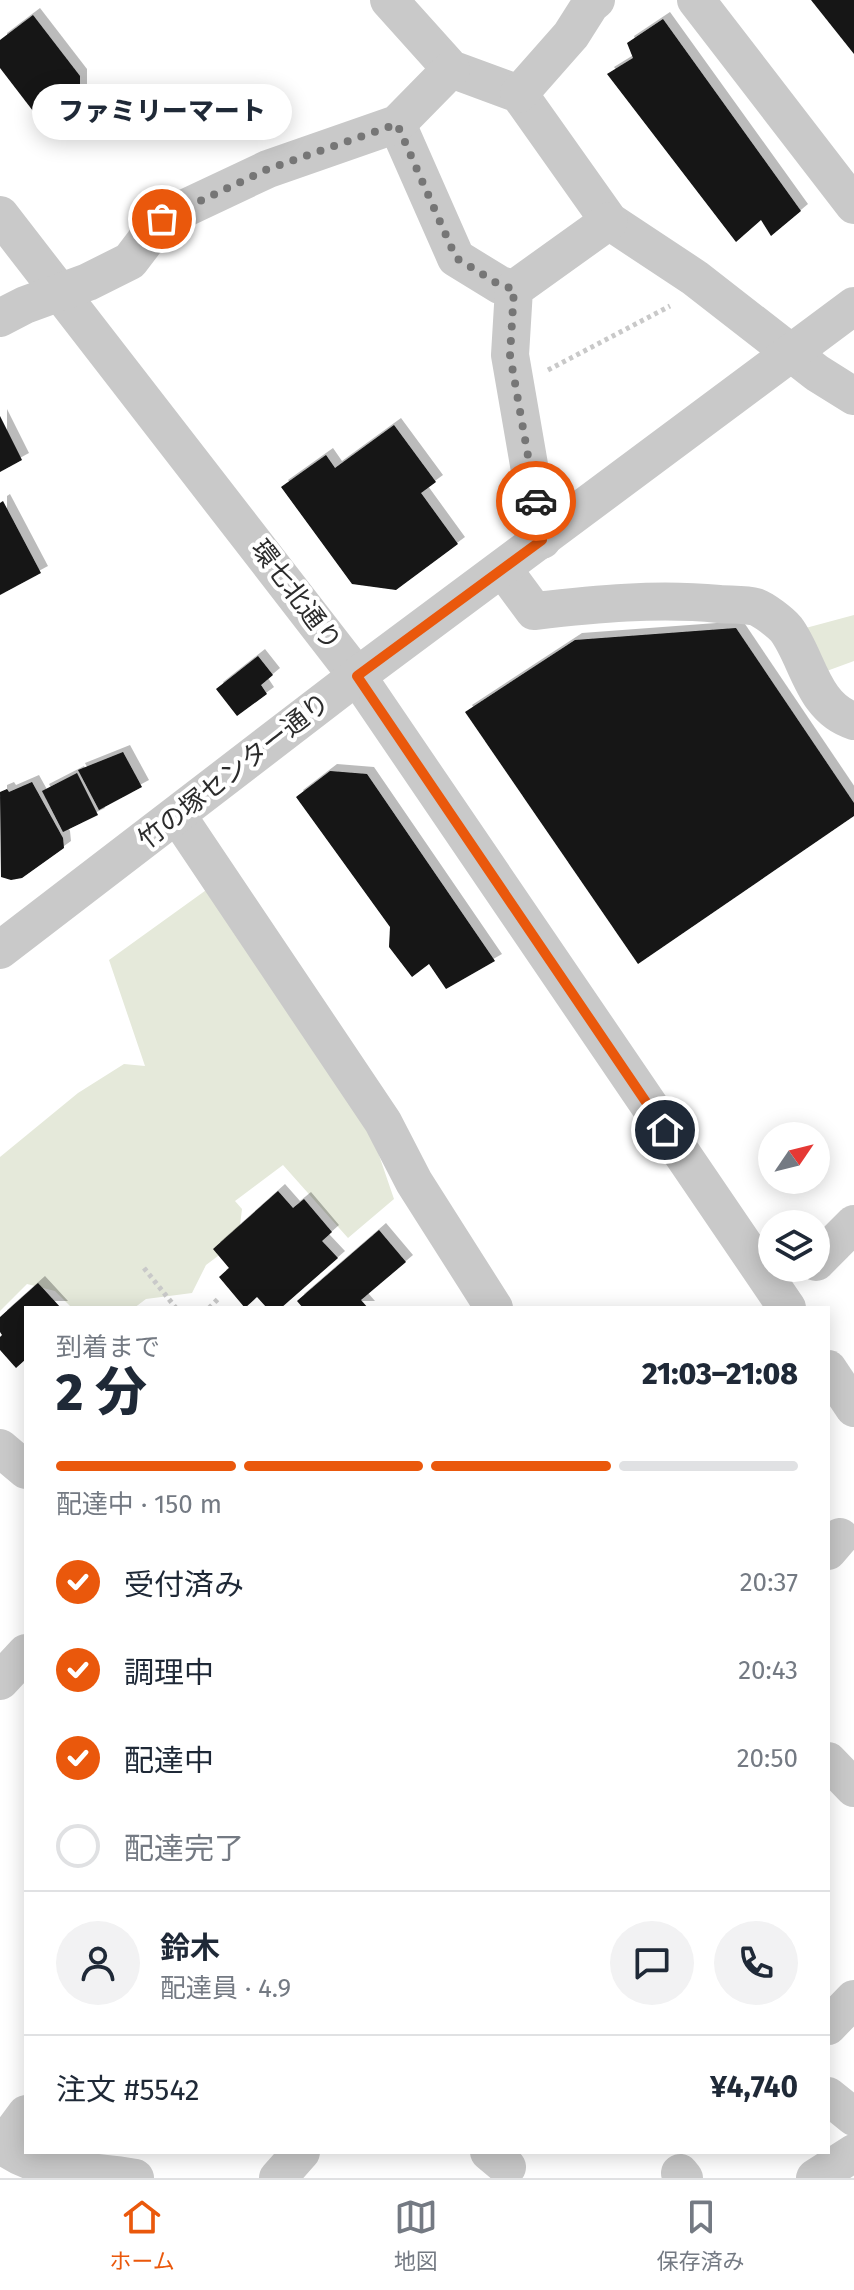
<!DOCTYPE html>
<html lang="ja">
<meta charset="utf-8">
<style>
body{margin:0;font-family:"Fira Sans","Noto Sans JP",sans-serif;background:#f2f2f3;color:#1f2937;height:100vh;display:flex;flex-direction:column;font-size:30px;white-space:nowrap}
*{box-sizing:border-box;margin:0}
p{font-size:26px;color:#747a83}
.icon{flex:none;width:44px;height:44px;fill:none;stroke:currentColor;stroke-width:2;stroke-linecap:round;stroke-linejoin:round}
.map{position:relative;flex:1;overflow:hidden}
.panel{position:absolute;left:24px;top:1306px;width:806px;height:848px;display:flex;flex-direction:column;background:#fff;border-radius:0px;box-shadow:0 4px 20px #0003}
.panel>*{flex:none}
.needle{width:52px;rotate:55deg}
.tools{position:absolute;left:758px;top:1122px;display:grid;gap:16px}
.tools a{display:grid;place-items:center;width:72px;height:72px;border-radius:50%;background:#fff;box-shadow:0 4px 20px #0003;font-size:40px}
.pin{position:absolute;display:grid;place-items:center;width:68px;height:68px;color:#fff;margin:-34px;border:4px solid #fff;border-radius:50%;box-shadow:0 2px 8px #0007}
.courier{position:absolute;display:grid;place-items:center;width:80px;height:80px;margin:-40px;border:6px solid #ea580c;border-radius:50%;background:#fff;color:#222;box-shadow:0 2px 10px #0007}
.bubble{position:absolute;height:56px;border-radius:28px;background:#fff;box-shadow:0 4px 20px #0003;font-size:26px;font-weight:800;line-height:56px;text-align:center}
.head em{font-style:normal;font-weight:800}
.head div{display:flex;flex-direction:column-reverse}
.head{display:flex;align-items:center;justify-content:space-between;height:136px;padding:0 32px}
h1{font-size:52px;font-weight:800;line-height:60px}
.bar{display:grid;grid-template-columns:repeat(4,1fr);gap:12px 8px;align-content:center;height:96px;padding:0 32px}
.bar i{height:10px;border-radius:6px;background:#e0e1e3}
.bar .active{background:#ea580c}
.bar p{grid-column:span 4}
.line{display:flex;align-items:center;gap:20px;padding:0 32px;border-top:2px solid #e0e1e3}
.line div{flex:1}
.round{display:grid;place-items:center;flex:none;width:84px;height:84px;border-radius:42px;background:#f2f2f3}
ol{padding:0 32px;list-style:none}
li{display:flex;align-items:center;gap:24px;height:88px}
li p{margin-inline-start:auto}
li .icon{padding:8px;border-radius:50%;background:#ea580c;color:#fff;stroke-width:4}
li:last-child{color:#747a83}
li i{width:44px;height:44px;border:4px solid #e0e1e3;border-radius:50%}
.menu{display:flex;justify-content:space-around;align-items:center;height:112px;border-top:2px solid #e0e1e3;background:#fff;font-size:22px;color:#747a83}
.menu a{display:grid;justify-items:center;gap:4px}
.menu .active{color:#ea580c}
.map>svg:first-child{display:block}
.green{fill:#e5e9da}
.building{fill:#131313;filter:url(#shadow)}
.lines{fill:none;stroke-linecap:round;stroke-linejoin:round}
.path{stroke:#c9c9c9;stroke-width:5;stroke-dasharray:4 4;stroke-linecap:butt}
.minor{stroke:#c9c9c9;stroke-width:38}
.done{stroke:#767676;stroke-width:8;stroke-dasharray:0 14.4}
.route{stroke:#ea580c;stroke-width:10}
.labels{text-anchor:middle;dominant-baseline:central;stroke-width:8;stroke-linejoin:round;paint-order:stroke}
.street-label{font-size:26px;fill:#2c2c2c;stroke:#fff}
</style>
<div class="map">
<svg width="854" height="2178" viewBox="0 0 854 2178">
<defs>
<filter id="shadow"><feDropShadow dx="7" dy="-7" stdDeviation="0" flood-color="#0004"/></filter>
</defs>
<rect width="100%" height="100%" fill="#fff"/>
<!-- green -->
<g class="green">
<path d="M854,615v46l-30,11 -22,-43z"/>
<path d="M209,888l159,235 26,76 -46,39 -65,-73 -48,36 7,8 -4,32 -32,24 -14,28 -46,6 -12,9h-62l-17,-17 -28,-7 -27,27v-154l78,-64 46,-29 21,2 -36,-106z"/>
</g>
<!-- building -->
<g class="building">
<path d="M811,0h43v54z"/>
<path d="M33,15l47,61v19l-37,29 -43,-56v-28z"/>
<path d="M663,19l138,192 -30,25 -10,-16 -25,22 -129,-168 26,-16 -6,-15z"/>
<path d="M0,416l22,44 -22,12z"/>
<path d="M394,425l42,57 -15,11 37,51 -62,46 -44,-6 -71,-97 45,-32 9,13z"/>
<path d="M3,501l38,72 -41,22v-92z"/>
<path d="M736,628l118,175v13l-216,148 -173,-252 110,-72z"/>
<path d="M258,656l15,19 -12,10 6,9 -30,22 -21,-27z"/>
<path d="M123,752l19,35 -43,23 -21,-40z"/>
<path d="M330,771l37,3 128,187 -49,28 -17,-25 -17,13 -23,-30 1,-20 -94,-130z"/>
<path d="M77,773l21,42 -35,17 -21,-41z"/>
<path d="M32,782l31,56 1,10 -42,30 -11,2 -10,-3 -1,-85 7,-3 2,3z"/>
<path d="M278,1191l15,17 11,-9 28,33 -10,9 16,17 -57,50h-14l-10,-11 -12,11 -26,-31 10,-9 -16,-19z"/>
<path d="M379,1230l27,32 -45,38 7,8h-65l-6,-7z"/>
<path d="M38,1283l23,25h-35v51l-10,9 -16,-18v-13l2,-2 -2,-3v-15z"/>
</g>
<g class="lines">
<!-- path -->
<g class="path">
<path d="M548,370l122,-64"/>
<path d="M144,1268l32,40"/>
<path d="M209,1308l10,-10"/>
</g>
<!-- minor -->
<g class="minor">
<path d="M389,0l62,69 68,25 90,127 86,57 122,95 37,23"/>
<path d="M696,0l158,205"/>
<path d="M519,94l52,-59 19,-30 6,-5"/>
<path d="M397,124l59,134 44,27 14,4"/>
<path d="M0,215l357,461 430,632"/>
<path d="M0,318l25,-13 63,-23 42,-21 32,-42 106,-50 129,-45 54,-55"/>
<path d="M542,540l-32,-185 4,-66 95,-68"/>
<path d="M503,569l31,42c62,-7 123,-13 185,-7 11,1 26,0 37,3 8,3 24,15 30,22 22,29 26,79 68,92"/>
<path d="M177,815l206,307 31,60 80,126"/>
<path d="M0,950l357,-274 497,-370"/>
<path d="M816,1262l38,-38"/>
<path d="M828,1369l26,39"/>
<path d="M0,1448l26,22"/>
<path d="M828,1551l12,-14"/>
<path d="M0,1681l26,-28"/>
<path d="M828,1761l26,27"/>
<path d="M828,2026l26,-27"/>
<path d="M828,2096l26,21"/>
<path d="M0,2143c37,32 90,26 135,35"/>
<path d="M3,2145l23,-31"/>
<path d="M489,2152l18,15"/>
<path d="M680,2173l4,5"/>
<path d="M278,2178l23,-26"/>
<path d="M815,2178l39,-25"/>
</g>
</g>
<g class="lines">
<!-- done -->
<path class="done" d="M162,219l106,-50 129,-45 59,134 44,27 14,4 -4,66 26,146"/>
<!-- route -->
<path class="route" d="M536,501l6,39 -185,136 308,454"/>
</g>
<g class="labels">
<!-- street labels -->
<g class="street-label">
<text transform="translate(296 595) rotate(53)">環七北通り</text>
<text transform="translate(234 771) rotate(-38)">竹の塚センター通り</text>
</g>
</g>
</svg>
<div class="tools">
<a><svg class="needle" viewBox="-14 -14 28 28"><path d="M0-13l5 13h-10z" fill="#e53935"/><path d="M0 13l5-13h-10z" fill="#747a83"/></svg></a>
<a><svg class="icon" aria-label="layers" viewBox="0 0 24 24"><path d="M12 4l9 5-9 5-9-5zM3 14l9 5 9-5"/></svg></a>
</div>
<div class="pin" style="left:162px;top:219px;background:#ea580c"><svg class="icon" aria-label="bag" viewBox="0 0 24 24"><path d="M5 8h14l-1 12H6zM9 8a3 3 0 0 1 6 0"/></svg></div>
<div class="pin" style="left:665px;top:1130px;background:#1f2937"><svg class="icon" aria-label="home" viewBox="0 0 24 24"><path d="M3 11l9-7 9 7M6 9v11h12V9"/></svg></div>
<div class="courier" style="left:536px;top:501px"><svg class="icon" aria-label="car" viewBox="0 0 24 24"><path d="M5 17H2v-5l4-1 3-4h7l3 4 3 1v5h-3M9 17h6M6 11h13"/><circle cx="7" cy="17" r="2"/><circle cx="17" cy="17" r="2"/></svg></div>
<div class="bubble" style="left:32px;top:84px;width:260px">ファミリーマート</div>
<section class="panel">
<div class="head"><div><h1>2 分</h1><p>到着まで</p></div><em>21:03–21:08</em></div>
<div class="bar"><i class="active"></i><i class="active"></i><i class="active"></i><i></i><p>配達中 · 150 m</p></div>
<ol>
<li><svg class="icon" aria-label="check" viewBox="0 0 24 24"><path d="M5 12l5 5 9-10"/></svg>受付済み<p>20:37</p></li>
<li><svg class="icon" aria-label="check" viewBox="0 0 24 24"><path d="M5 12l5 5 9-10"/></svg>調理中<p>20:43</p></li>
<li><svg class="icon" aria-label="check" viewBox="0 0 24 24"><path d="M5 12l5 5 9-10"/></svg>配達中<p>20:50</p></li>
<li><i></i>配達完了</li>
</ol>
<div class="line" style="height:144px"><a class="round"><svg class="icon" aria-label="person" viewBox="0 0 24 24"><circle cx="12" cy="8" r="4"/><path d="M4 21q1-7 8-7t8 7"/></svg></a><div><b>鈴木</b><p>配達員 · 4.9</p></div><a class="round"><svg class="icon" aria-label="chat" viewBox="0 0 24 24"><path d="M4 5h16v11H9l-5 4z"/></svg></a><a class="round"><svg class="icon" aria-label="phone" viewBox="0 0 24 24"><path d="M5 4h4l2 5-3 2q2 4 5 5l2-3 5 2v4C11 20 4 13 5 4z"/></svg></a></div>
<div class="line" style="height:104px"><div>注文 #5542</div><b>¥4,740</b></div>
</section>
</div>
<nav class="menu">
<a class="active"><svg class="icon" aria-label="home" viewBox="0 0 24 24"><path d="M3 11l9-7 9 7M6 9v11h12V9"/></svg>ホーム</a>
<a><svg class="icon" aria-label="map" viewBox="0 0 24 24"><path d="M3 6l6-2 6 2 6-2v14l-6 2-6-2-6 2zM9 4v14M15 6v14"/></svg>地図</a>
<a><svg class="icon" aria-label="saved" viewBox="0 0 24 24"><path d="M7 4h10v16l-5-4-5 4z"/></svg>保存済み</a>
</nav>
